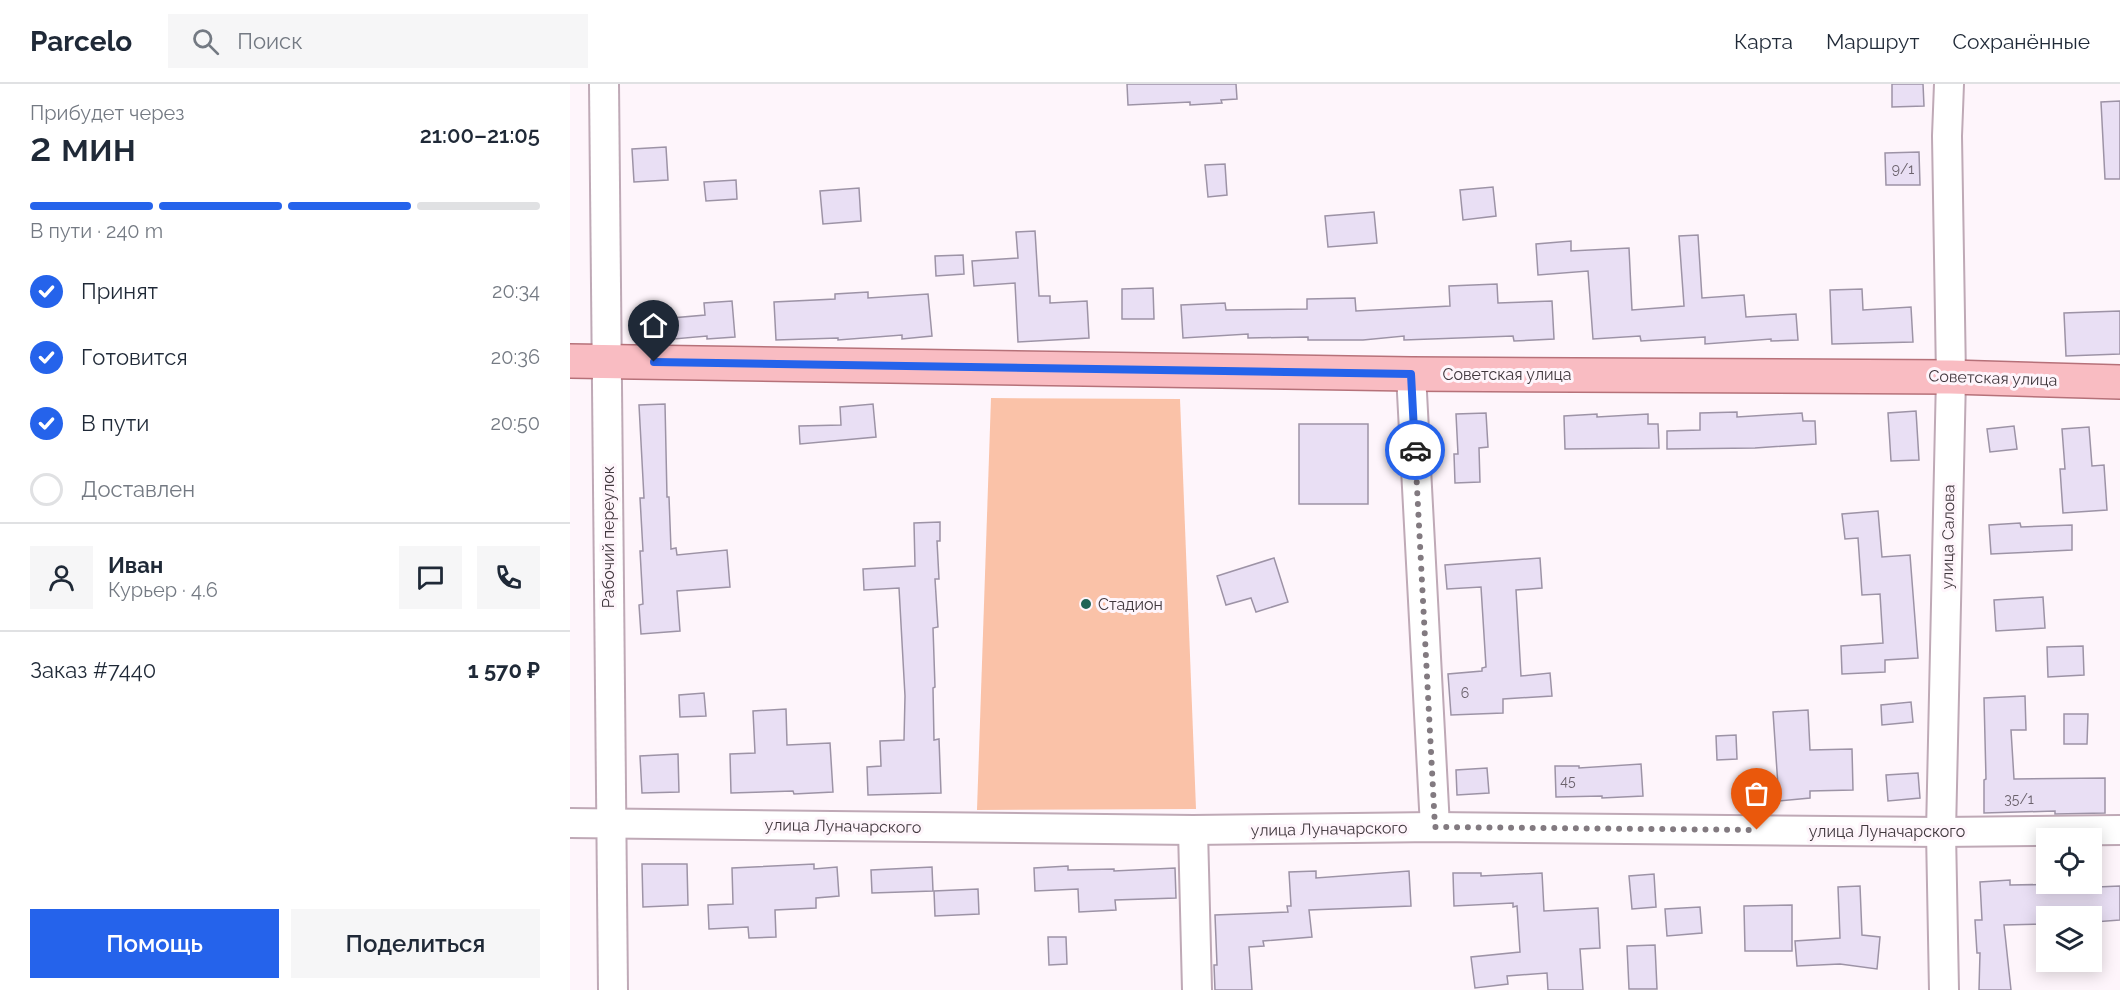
<!DOCTYPE html>
<html lang="ru">
<meta charset="utf-8">
<style>
body{margin:0;font-family:Raleway,sans-serif;background:#f6f6f7;color:#1f2937;height:100vh;display:flex;flex-direction:column;font-size:22px;white-space:nowrap}
*{box-sizing:border-box;margin:0}
p{font-size:20px;color:#747a83}
.icon{flex:none;width:33px;height:33px;fill:none;stroke:currentColor;stroke-width:2;stroke-linecap:round;stroke-linejoin:round}
.map{position:relative;flex:1;overflow:hidden}
.panel{display:flex;flex-direction:column;background:#fff;width:570px}
.panel>*{flex:none}
.fabs{position:absolute;left:1466px;top:744px;display:grid;gap:12px}
.fabs a{display:grid;place-items:center;width:66px;height:66px;border-radius:0px;background:#fff;box-shadow:0 3px 15px #0003;font-size:30px}
.pin{position:absolute;display:grid;place-items:center;width:51px;height:51px;color:#fff;margin:-62px -26px;border-radius:50% 50% 50% 0;rotate:-45deg;box-shadow:0 0 6px #0007}
.pin .icon{rotate:45deg}
.courier{position:absolute;display:grid;place-items:center;width:60px;height:60px;margin:-30px;border:4px solid #2563eb;border-radius:50%;background:#fff;color:#222;box-shadow:0 2px 8px #0007}
.headline em{font-style:normal;font-weight:600}
.headline div{display:flex;flex-direction:column-reverse}
.headline{display:flex;align-items:center;justify-content:space-between;height:102px;padding:0 30px}
h1{font-size:39px;font-weight:600;line-height:45px}
.bar{display:grid;grid-template-columns:repeat(4,1fr);gap:9px 6px;align-content:center;height:72px;padding:0 30px}
.bar i{height:8px;border-radius:4px;background:#e0e1e3}
.bar .current{background:#2563eb}
.bar p{grid-column:span 4}
.line{display:flex;align-items:center;gap:15px;padding:0 30px;border-top:2px solid #e0e1e3}
.line div{flex:1}
.round{display:grid;place-items:center;flex:none;width:63px;height:63px;border-radius:0px;background:#f6f6f7}
ol{padding:0 30px;list-style:none}
li{display:flex;align-items:center;gap:18px;height:66px}
li p{margin-inline-start:auto}
li .icon{padding:6px;border-radius:50%;background:#2563eb;color:#fff;stroke-width:4}
li:last-child{color:#747a83}
li i{width:33px;height:33px;border:3px solid #e0e1e3;border-radius:50%}
.primary-button{display:flex;gap:12px;margin-top:auto;padding:12px 30px}
.primary-button a{flex:1;height:69px;border-radius:0px;background:#2563eb;color:#fff;font-size:24px;font-weight:600;line-height:69px;text-align:center}
.primary-button a+a{background:#f6f6f7;color:#1f2937}
header{display:flex;align-items:center;gap:36px;box-sizing:border-box;height:84px;padding:0 30px;background:#fff;border-bottom:2px solid #e0e1e3}
header strong{font-size:28px}
nav{display:flex;gap:33px;margin-inline-start:auto;font-size:21px}
.search{width:420px;height:54px;background:#f6f6f7;display:flex;align-items:center;gap:15px;box-sizing:border-box;padding:0 21px;border-radius:0px;color:#747a83;font-size:22px}
main{display:flex;flex:1;min-height:0}
.map>svg:first-child{display:block}
.green{fill:#fac2a8}
.building{fill:#e9dff4;stroke:#9d93a6;stroke-width:1.5}
.lines{fill:none;stroke-linecap:round;stroke-linejoin:round}
.minor-casing{stroke:#bfa9b6;stroke-width:32}
.major-casing{stroke:#b67179;stroke-width:36}
.minor{stroke:#fff;stroke-width:28}
.major{stroke:#f9bcc2;stroke-width:33}
.done{stroke:#827a80;stroke-width:6;stroke-dasharray:0 10.8}
.route{stroke:#2563eb;stroke-width:8}
.poi-dot{fill:#1d6356;stroke:#fef5fb;stroke-width:2}
.labels{text-anchor:middle;dominant-baseline:central;stroke-width:6;stroke-linejoin:round;paint-order:stroke}
.number-label{font-size:14px;fill:#6a616b}
.street-label{font-size:16px;fill:#40373d;stroke:#fef5fb}
.poi-label{font-size:16px;fill:#40373d;stroke:#fef5fb;text-anchor:start}
</style>
<header>
<strong>Parcelo</strong>
<div class="search"><svg class="icon" aria-label="search" viewBox="0 0 24 24"><circle cx="10" cy="10" r="6"/><path d="M15 15l6 6"/></svg>Поиск</div>
<nav><a>Карта</a><a>Маршрут</a><a>Сохранённые</a></nav>
</header>
<main>
<section class="panel">
<div class="headline"><div><h1>2 мин</h1><p>Прибудет через</p></div><em>21:00–21:05</em></div>
<div class="bar"><i class="current"></i><i class="current"></i><i class="current"></i><i></i><p>В пути · 240 m</p></div>
<ol>
<li><svg class="icon" aria-label="check" viewBox="0 0 24 24"><path d="M5 12l5 5 9-10"/></svg>Принят<p>20:34</p></li>
<li><svg class="icon" aria-label="check" viewBox="0 0 24 24"><path d="M5 12l5 5 9-10"/></svg>Готовится<p>20:36</p></li>
<li><svg class="icon" aria-label="check" viewBox="0 0 24 24"><path d="M5 12l5 5 9-10"/></svg>В пути<p>20:50</p></li>
<li><i></i>Доставлен</li>
</ol>
<div class="line" style="height:108px"><a class="round"><svg class="icon" aria-label="person" viewBox="0 0 24 24"><circle cx="12" cy="8" r="4"/><path d="M4 21q1-7 8-7t8 7"/></svg></a><div><b>Иван</b><p>Курьер · 4.6</p></div><a class="round"><svg class="icon" aria-label="chat" viewBox="0 0 24 24"><path d="M4 5h16v11H9l-5 4z"/></svg></a><a class="round"><svg class="icon" aria-label="phone" viewBox="0 0 24 24"><path d="M5 4h4l2 5-3 2q2 4 5 5l2-3 5 2v4C11 20 4 13 5 4z"/></svg></a></div>
<div class="line" style="height:78px"><div>Заказ #7440</div><b>1 570 ₽</b></div>
<div class="primary-button"><a>Помощь</a><a>Поделиться</a></div>
</section>
<div class="map">
<svg width="1550" height="906" viewBox="0 0 1550 906">
<rect width="100%" height="100%" fill="#fef5fb"/>
<!-- green -->
<path class="green" d="M421,314l189,1 16,410 -219,1z"/>
<!-- building -->
<g class="building">
<path d="M557,0h109l1,15 -16,1 1,3 -32,2v-3l-62,3z"/>
<path d="M1322,0h31l1,22 -32,1z"/>
<path d="M1550,17v78h-15l-4,-77z"/>
<path d="M96,63l2,33 -34,2 -2,-33z"/>
<path d="M1349,68l1,33h-34l-1,-32z"/>
<path d="M655,80l2,31 -19,2 -3,-32z"/>
<path d="M166,96l1,19 -31,2 -2,-19z"/>
<path d="M923,103l3,29 -33,4 -3,-30z"/>
<path d="M289,104l2,33 -38,3 -3,-33z"/>
<path d="M804,128l3,31 -49,4 -3,-31z"/>
<path d="M465,147l4,65h11v7l37,-2 2,37 -71,4 -3,-59 -41,3 -2,-25 46,-3 -2,-26z"/>
<path d="M1128,151l4,63 42,-3 2,22 50,-3 2,26 -27,1v-2l-66,5v-7l-64,4 -1,-5 -47,3 -5,-68 -50,4 -2,-31 35,-3v10l58,-3 3,62 52,-4 -5,-70z"/>
<path d="M393,171l1,19 -28,2 -1,-20z"/>
<path d="M927,200l1,19 54,-2 2,38 -40,2 -1,-5 -109,4v-4l-41,4h-55v-3l-60,1v-4l-65,4 -2,-33 44,-2 1,7 81,-1v-10l48,-1 1,13 94,-5 -1,-20z"/>
<path d="M583,204l1,31h-32v-30z"/>
<path d="M1292,205l1,21 48,-3 2,35 -81,2 -2,-54z"/>
<path d="M298,208v6l60,-4 4,42 -30,3v-4l-64,5v-2l-62,2 -2,-38 61,-3v-5z"/>
<path d="M162,217l3,36 -28,2v-3l-56,5 -2,-21 56,-5 -1,-12z"/>
<path d="M1550,227v43l-54,2 -2,-43z"/>
<path d="M95,320l2,93h2l2,52 5,-1 1,7 50,-5 3,37 -53,4 3,40 -39,3 -2,-29 4,-1 -3,-53h3l-3,-53h4l-5,-93z"/>
<path d="M303,320l3,33 -76,7 -1,-18 42,-1 -1,-18z"/>
<path d="M1346,327l3,49 -28,1 -3,-48z"/>
<path d="M1167,328v5l65,-4 1,8h12l1,23 -61,4 -88,1v-18l33,-1v-17z"/>
<path d="M916,329l2,34 -9,1 1,34 -25,1 -1,-29h4l-2,-40z"/>
<path d="M1027,330v3l51,-3v10h10l1,24 -94,1 -1,-33z"/>
<rect x="729" y="340" width="69" height="80"/>
<path d="M1444,342l3,23 -27,3 -3,-23z"/>
<path d="M1519,343l3,39 12,-1 3,45 -44,3 -3,-44h5l-3,-40z"/>
<path d="M1308,427l4,46 28,-2 8,103 -33,2v12l-43,2 -1,-28 42,-3 -3,-49 -18,1 -4,-57 -13,1 -3,-25z"/>
<path d="M370,438v19h-3l2,38h-4l3,48 -5,1 2,59 -2,1 1,52 5,-1 2,54 -73,2 -1,-28 14,-1 -1,-25 24,-1 1,-44 -6,-108 -35,2 -1,-21 52,-3 -1,-43z"/>
<path d="M1450,439l1,4 51,-2v25l-81,4 -2,-29z"/>
<path d="M704,474l14,44 -32,10 -5,-14 -25,7 -9,-29z"/>
<path d="M970,474l2,30 -26,2 5,86 29,-3 2,23 -49,3v14l-52,2 -3,-41 34,-3v-3l4,-1 -5,-80 -34,2 -2,-24z"/>
<path d="M1473,513l2,31 -49,3 -2,-31z"/>
<path d="M1513,562l1,29 -36,2 -1,-30z"/>
<path d="M134,609l2,23 -26,1 -1,-22z"/>
<path d="M1455,612l1,34h-15l3,49 91,-1v35l-50,1v-3l-71,2v-33l2,-1 -2,-81z"/>
<path d="M1341,618l2,20 -31,3 -1,-20z"/>
<path d="M216,625l1,36 43,-2 3,49 -39,2 -1,-3 -62,2 -1,-39 25,-1 -2,-42z"/>
<path d="M1238,626l2,40 42,-1 1,41 -43,1v7l-31,3 -6,-89z"/>
<path d="M1494,630h24l-1,30h-23z"/>
<path d="M1166,651l1,24 -20,1 -1,-24z"/>
<path d="M108,670l1,38 -37,1 -2,-37z"/>
<path d="M1071,680l2,32 -41,2v-2l-46,1 -1,-31h24v2z"/>
<path d="M917,684l2,25 -32,2 -1,-25z"/>
<path d="M1348,689l2,25 -32,3 -2,-26z"/>
<path d="M72,780h45l1,41 -45,2z"/>
<path d="M244,780v5l23,-2 2,29 -23,2v10l-41,2 1,27 -27,1 -1,-11 -39,2 -1,-24 25,-1 -1,-36z"/>
<path d="M498,782v4l46,-1v2l61,-3 1,30 -61,2 1,10 -37,2 -1,-23 -43,2 -1,-23z"/>
<path d="M362,783l1,24 -61,2 -1,-23z"/>
<path d="M746,787v7l93,-7 2,35 -102,4 3,27 -49,4 1,5 -15,1 3,43h-37l-1,-25h3l-2,-50 73,-3 -1,-6h4l-2,-34z"/>
<path d="M883,789h28v3l61,-3 2,38 54,-3 2,40 -20,1 3,41h-35l-1,-17 -40,3 1,8 -33,4 -4,-31 49,-5 -3,-46 -4,1v-4l-59,3z"/>
<path d="M1084,790l2,33 -24,2 -3,-33z"/>
<path d="M1440,796v5l64,-1v4l46,-2v34l-26,2v-6h-48v8l-42,1 7,65h-32l1,-37h-3l-2,-33h7l-2,-38z"/>
<path d="M1290,802l2,49 18,2 -3,32 -37,-5 -43,2 -2,-25 45,-3 -2,-51z"/>
<path d="M408,805l1,25 -44,2 -1,-25z"/>
<path d="M1222,821v46h-47l-1,-45z"/>
<path d="M1130,823l2,26 -35,3 -2,-27z"/>
<path d="M478,853h18l1,27 -18,1z"/>
<path d="M1085,861l2,44h-28l-2,-43z"/>
</g>
<g class="lines">
<!-- minor casing -->
<g class="minor-casing">
<g id="minor">
<path d="M34,0l9,906"/>
<path d="M841,290l24,453"/>
<path d="M0,739l623,7 242,-3 506,5 179,-2"/>
<path d="M623,746l4,160"/>
<path d="M1374,906l-3,-158 10,-455 -4,-241 2,-52"/>
</g>
</g>
<!-- major casing -->
<g class="major-casing">
<path id="major" d="M0,277l841,13 540,3 169,5"/>
</g>
<!-- minor -->
<use href="#minor" class="minor"/>
<!-- major -->
<use href="#major" class="major"/>
</g>
<g class="lines">
<!-- done -->
<path class="done" d="M845,366l20,377 322,3"/>
<!-- route -->
<path class="route" d="M84,278l757,12 4,76"/>
</g>
<!-- markers -->
<circle class="poi-dot" cx="516" cy="520" r="6"/>
<g class="labels">
<!-- number labels -->
<g class="number-label">
<text x="1333" y="85">9/1</text>
<text x="895" y="609">6</text>
<text x="998" y="697">45</text>
<text x="1449" y="715">35/1</text>
</g>
<!-- street labels -->
<g class="street-label">
<text x="937" y="290">Советская улица</text>
<text transform="translate(1423 294) rotate(2)">Советская улица</text>
<text transform="translate(38 453) rotate(-90)">Рабочий переулок</text>
<text transform="translate(1378 453) rotate(-89)">улица Салова</text>
<text transform="translate(273 742) rotate(1)">улица Луначарского</text>
<text transform="translate(759 745) rotate(-1)">улица Луначарского</text>
<text x="1317" y="747">улица Луначарского</text>
</g>
<!-- poi labels -->
<g class="poi-label">
<text x="528" y="520">Стадион</text>
</g>
</g>
</svg>
<div class="fabs">
<a><svg class="icon" aria-label="locate" viewBox="0 0 24 24"><circle cx="12" cy="12" r="6"/><path d="M12 2v4M12 18v4M2 12h4M18 12h4"/></svg></a>
<a><svg class="icon" aria-label="layers" viewBox="0 0 24 24"><path d="M12 4l9 5-9 5-9-5zM3 14l9 5 9-5"/></svg></a>
</div>
<div class="pin" style="left:1187px;top:746px;background:#ea580c"><svg class="icon" aria-label="bag" viewBox="0 0 24 24"><path d="M5 8h14l-1 12H6zM9 8a3 3 0 0 1 6 0"/></svg></div>
<div class="pin" style="left:84px;top:278px;background:#1f2937"><svg class="icon" aria-label="home" viewBox="0 0 24 24"><path d="M3 11l9-7 9 7M6 9v11h12V9"/></svg></div>
<div class="courier" style="left:845px;top:366px"><svg class="icon" aria-label="car" viewBox="0 0 24 24"><path d="M5 17H2v-5l4-1 3-4h7l3 4 3 1v5h-3M9 17h6M6 11h13"/><circle cx="7" cy="17" r="2"/><circle cx="17" cy="17" r="2"/></svg></div>
</div>
</main>
